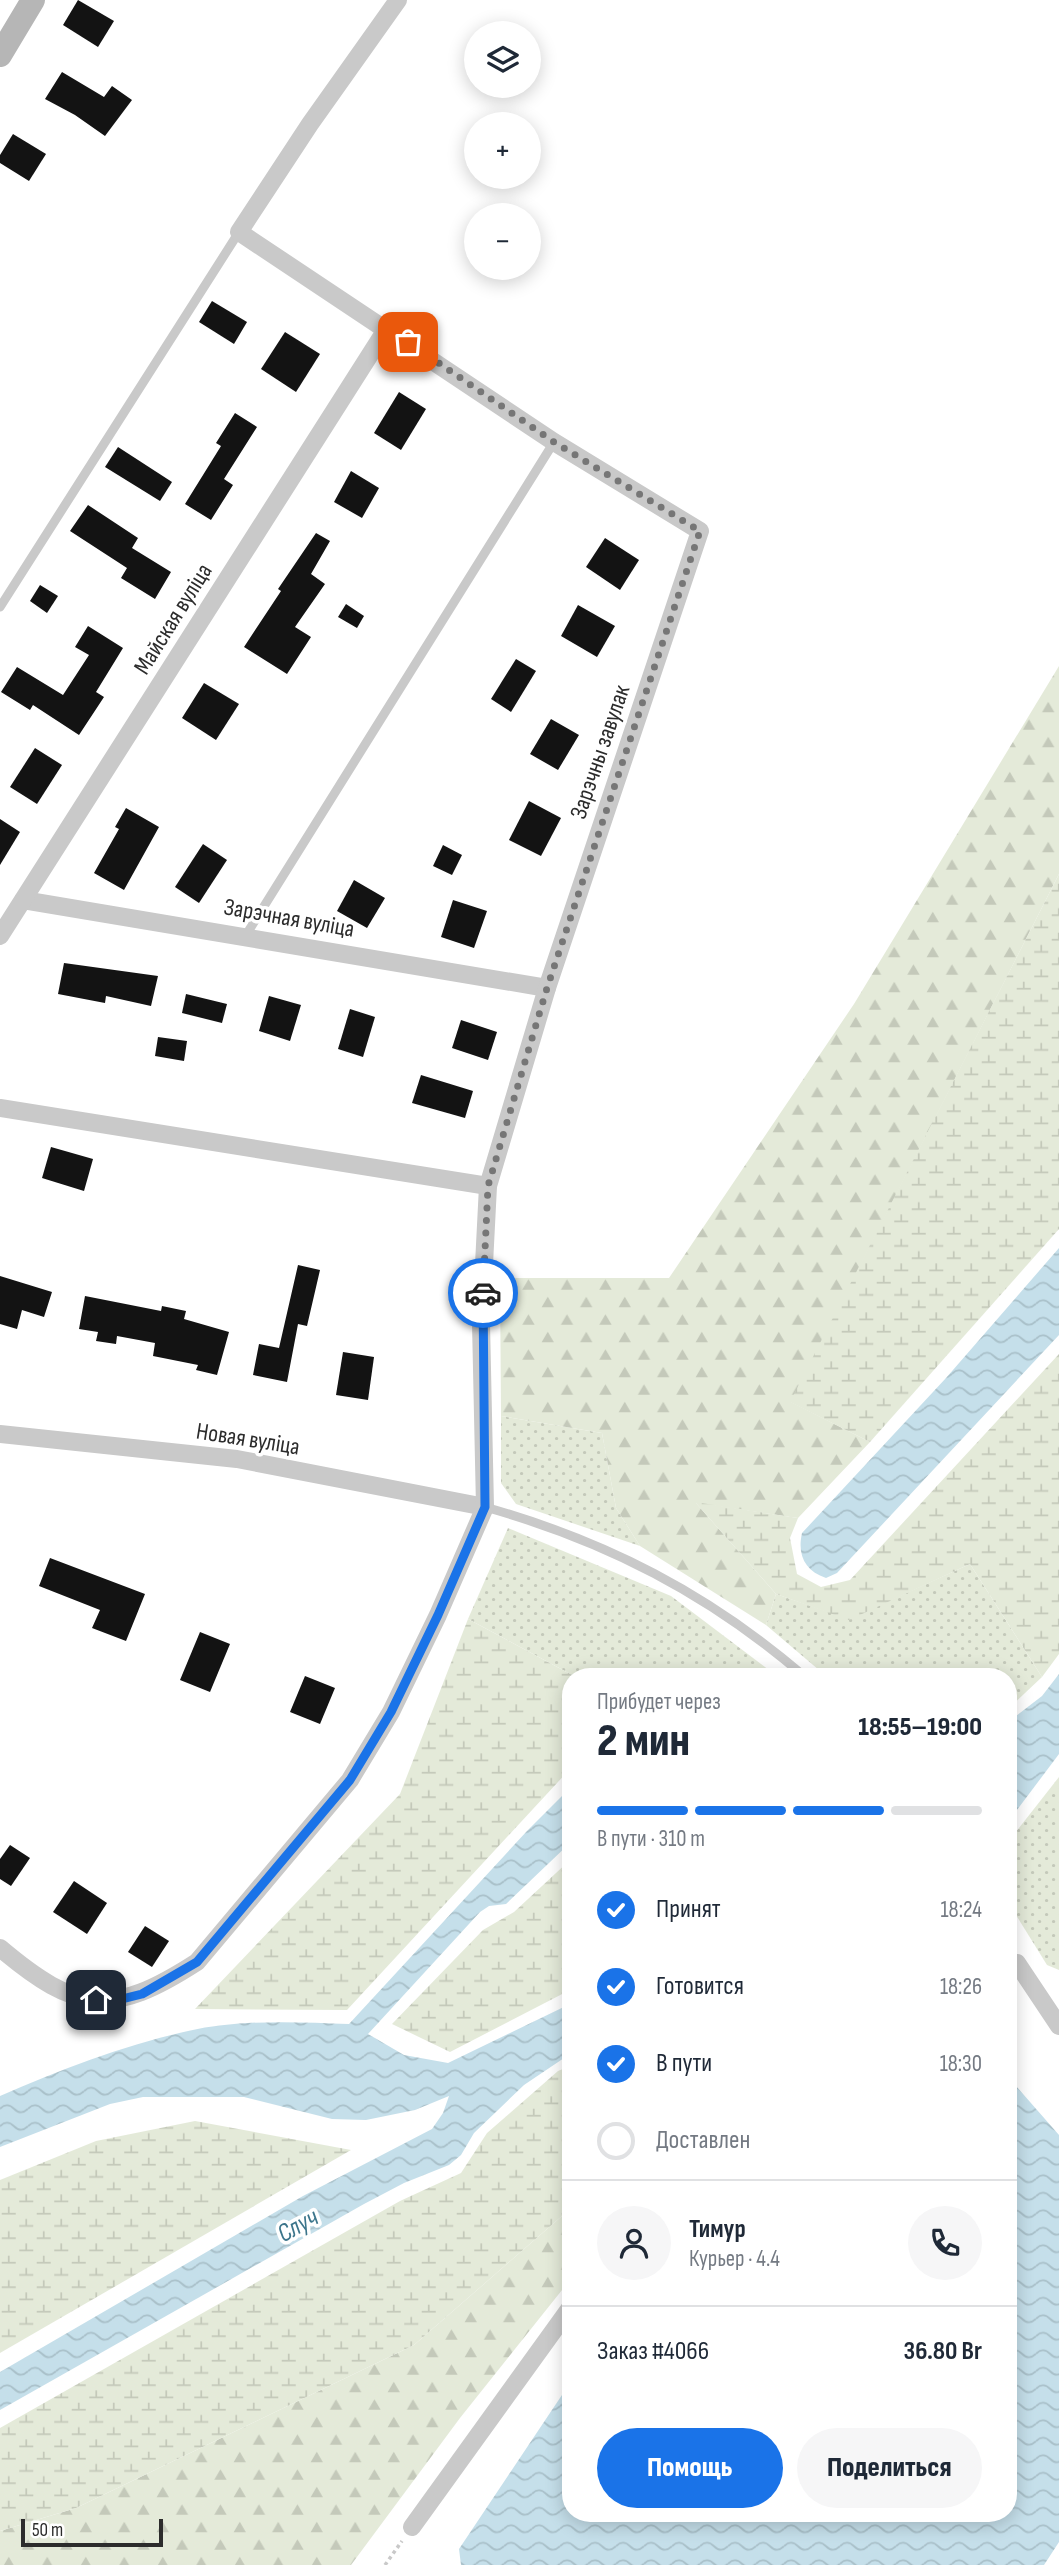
<!DOCTYPE html>
<html lang="ru">
<meta charset="utf-8">
<style>
body{margin:0;font-family:"Sofia Sans Condensed",sans-serif;background:#f6f6f7;color:#1f2937;height:100vh;display:flex;flex-direction:column;font-size:26px;white-space:nowrap}
*{box-sizing:border-box;margin:0}
p{font-size:23px;color:#747a83}
.icon{flex:none;width:38px;height:38px;fill:none;stroke:currentColor;stroke-width:2;stroke-linecap:round;stroke-linejoin:round}
.map{position:relative;flex:1;overflow:hidden}
.drawer{position:absolute;left:562px;top:1668px;width:455px;height:854px;display:flex;flex-direction:column;background:#fff;border-radius:28px;box-shadow:0 4px 18px #0003}
.drawer>*{flex:none}
.tools{position:absolute;left:464px;top:21px;display:grid;gap:14px}
.tools a{display:grid;place-items:center;width:77px;height:77px;border-radius:50%;background:#fff;box-shadow:0 4px 18px #0003;font-size:35px}
.scale{position:absolute;left:21px;bottom:18px;width:142px;box-sizing:border-box;padding-left:7px;border:4px solid #2c2c2c;border-top:0;font-size:19px;line-height:24px;white-space:nowrap;color:#2c2c2c;-webkit-text-stroke:5px #fff;paint-order:stroke}
.pin{position:absolute;display:grid;place-items:center;width:60px;height:60px;color:#fff;margin:-30px;border-radius:14px;box-shadow:0 4px 10px #0006}
.courier{position:absolute;display:grid;place-items:center;width:70px;height:70px;margin:-35px;border:5px solid #1a73e8;border-radius:50%;background:#fff;color:#222;box-shadow:0 2px 9px #0007}
.headline em{font-style:normal;font-weight:800}
.headline div{display:flex;flex-direction:column-reverse}
.headline{display:flex;align-items:center;justify-content:space-between;height:119px;padding:0 35px}
h1{font-size:46px;font-weight:800;line-height:52px}
.bar{display:grid;grid-template-columns:repeat(4,1fr);gap:10px 7px;align-content:center;height:84px;padding:0 35px}
.bar i{height:9px;border-radius:5px;background:#e0e1e3}
.bar .on{background:#1a73e8}
.bar p{grid-column:span 4}
.line{display:flex;align-items:center;gap:18px;padding:0 35px;border-top:2px solid #e0e1e3}
.line div{flex:1}
.round{display:grid;place-items:center;flex:none;width:74px;height:74px;border-radius:37px;background:#f6f6f7}
ol{padding:0 35px;list-style:none}
li{display:flex;align-items:center;gap:21px;height:77px}
li p{margin-inline-start:auto}
li .icon{padding:7px;border-radius:50%;background:#1a73e8;color:#fff;stroke-width:4}
li:last-child{color:#747a83}
li i{width:38px;height:38px;border:4px solid #e0e1e3;border-radius:50%}
.action{display:flex;gap:14px;margin-top:auto;padding:14px 35px}
.action a{flex:1;height:80px;border-radius:42px;background:#1a73e8;color:#fff;font-size:28px;font-weight:800;line-height:80px;text-align:center}
.action a+a{background:#f6f6f7;color:#1f2937}
.map>svg:first-child{display:block}
.grass{fill:url(#grass-dots)}
.forest{fill:url(#forest-firs)}
.wetland{fill:url(#wetland-marsh)}
.water{fill:url(#water-waves)}
.building{fill:#131313}
.lines{fill:none;stroke-linecap:round;stroke-linejoin:round}
.path{stroke:#c9c9c9;stroke-width:3.5;stroke-dasharray:3.5 3.5;stroke-linecap:butt}
.lane{stroke:#c9c9c9;stroke-width:9}
.street{stroke:#c9c9c9;stroke-width:18}
.secondary{stroke:#b6b6b6;stroke-width:24}
.done{stroke:#767676;stroke-width:7;stroke-dasharray:0 12.6}
.route{stroke:#1a73e8;stroke-width:9}
.labels{text-anchor:middle;dominant-baseline:central;stroke-width:7;stroke-linejoin:round;paint-order:stroke}
.street-label{font-size:24px;fill:#2c2c2c;stroke:#fff}
.water-label{font-size:26px;font-style:italic;fill:#3c758b;stroke:#fff}
</style>
<div class="map">
<svg width="1059" height="2565" viewBox="0 0 1059 2565">
<defs>
<pattern id="grass-dots" width="8" height="8" patternUnits="userSpaceOnUse" patternTransform="scale(1.75)"><rect width="8" height="8" fill="#e4ead9"/><path d="M2 2h.1M6 6h.1" fill="none" stroke="#c4c9ba" stroke-width="1.8" stroke-linecap="round"/></pattern>
<pattern id="forest-firs" width="22" height="20" patternUnits="userSpaceOnUse" patternTransform="scale(1.75)"><rect width="22" height="20" fill="#e4ead9"/><path d="M5 1l3.5 6h-7zM16 11l3.5 6h-7z" fill="#c4c9ba"/></pattern>
<pattern id="wetland-marsh" width="20" height="14" patternUnits="userSpaceOnUse" patternTransform="scale(1.75)"><rect width="20" height="14" fill="#e4ead9"/><path d="M1 5h8M5 5V1M11 12h8M15 12V8" fill="none" stroke="#c4c9ba"/></pattern>
<pattern id="water-waves" width="16" height="10" patternUnits="userSpaceOnUse" patternTransform="scale(1.75)"><rect width="16" height="10" fill="#c5dfea"/><path d="M0 5q4-4 8 0t8 0" fill="none" stroke="#a9c0c9"/></pattern>
</defs>
<rect width="100%" height="100%" fill="#fff"/>
<!-- grass -->
<g class="grass">
<path d="M501,1416l101,17 14,75 24,38 -124,-42 -15,-21z"/>
<path d="M508,1528l163,68 106,80h-203l-106,-57z"/>
<path d="M970,1564l72,113 -34,32v-33h-182l-60,-51 10,-31 73,25z"/>
<path d="M1059,1777v193l-12,-5 -39,-63v-60z"/>
</g>
<!-- forest -->
<g class="forest">
<path d="M1059,666v208l-268,528 79,40 -72,76 -102,-15 80,91 -10,31 -126,-79 -24,-38 -14,-75 -101,-17 -1,-138h169l185,-274z"/>
<path d="M570,2209v71l-110,138 -109,147h-351v-34l76,-23 338,-163z"/>
</g>
<!-- wetland -->
<g class="wetland">
<path d="M1059,874v355l-189,213 -80,-40z"/>
<path d="M1059,1354v300l-17,23 -72,-113 -121,56 -73,-26 -81,-92 103,16 -8,20 7,36 24,13 29,-7z"/>
<path d="M468,1619l106,57h-4v93l-223,241 -152,-1 205,-215z"/>
<path d="M570,1860v130l-120,62 -58,-28 91,-94 31,-18z"/>
<path d="M570,2066v143l-156,136 -338,163 -76,23v-103l400,-227 61,-28 26,-40 71,-62z"/>
<path d="M195,2121l156,29 -351,203v-173l96,-39z"/>
</g>
<!-- water -->
<g class="water">
<path d="M1059,1248v87l-222,238 -11,5c-21,-7 -29,-23 -24,-45l144,-155z"/>
<path d="M1059,1674v80l-51,68v-100l34,-26z"/>
<path d="M570,1788v55l-64,61 -17,2 -9,6 -112,122 36,21 44,8 122,-59v50l-46,31 -50,48 -13,22 -12,10 -45,18 -40,21 -364,206v-38l303,-176 129,-67 11,-16 6,-17 -34,14 -49,10 -34,-1 -88,-22h-101l-33,7 -110,43v-51c60,-26 124,-51 188,-65 53,-12 108,-9 161,-7l178,-193z"/>
<path d="M1008,2077l51,58v407l-15,23h-583l-2,-16 111,-166v130h438z"/>
</g>
<!-- building -->
<g class="building">
<path d="M78,0l36,21 -16,26 -35,-22z"/>
<path d="M62,72l42,25 8,-11 20,14 -27,36 -30,-21 -30,-16z"/>
<path d="M13,134l33,20 -17,27 -29,-18v-8z"/>
<path d="M212,301l35,21 -13,22 -35,-22z"/>
<path d="M285,332l35,22 -24,38 -35,-23z"/>
<path d="M399,392l27,17 -25,41 -27,-17z"/>
<path d="M235,413l22,14 -33,52 9,6 -22,35 -26,-16 36,-58 -5,-3z"/>
<path d="M118,447l54,35 -12,19 -55,-34z"/>
<path d="M351,471l28,17 -17,30 -28,-16z"/>
<path d="M88,505l50,33 -6,10 39,24 -16,27 -34,-21 6,-10 -57,-37z"/>
<path d="M316,533l14,8 -19,33 14,10 -30,43 16,10 -24,37 -43,-27 37,-56 -3,-2z"/>
<path d="M605,538l34,22 -19,30 -34,-23z"/>
<path d="M40,585l18,11 -11,17 -17,-12z"/>
<path d="M346,604l18,12 -7,12 -19,-11z"/>
<path d="M578,605l37,21 -18,31 -36,-21z"/>
<path d="M88,626l35,22 -27,44 8,5 -25,38 -46,-30 -3,5 -29,-18 16,-25 46,28 26,-40 -14,-8z"/>
<path d="M516,659l20,12 -25,41 -20,-13z"/>
<path d="M204,683l35,21 -23,36 -34,-22z"/>
<path d="M551,719l28,16 -21,35 -28,-16z"/>
<path d="M35,748l27,17 -25,39 -27,-17z"/>
<path d="M529,801l32,17 -20,38 -32,-16z"/>
<path d="M126,808l33,19 -35,63 -30,-17 25,-44 -4,-2z"/>
<path d="M0,819l20,13 -20,33z"/>
<path d="M203,844l24,16 -28,43 -24,-16z"/>
<path d="M443,845l19,10 -10,20 -19,-9z"/>
<path d="M354,880l31,18 -18,30 -30,-17z"/>
<path d="M453,900l34,11 -13,37 -33,-11z"/>
<path d="M64,963l94,13 -7,30 -45,-10 -1,7 -47,-9z"/>
<path d="M186,994l41,10 -5,19 -40,-10z"/>
<path d="M269,996l32,9 -11,36 -31,-10z"/>
<path d="M350,1009l25,8 -12,40 -25,-8z"/>
<path d="M461,1020l36,12 -9,28 -36,-12z"/>
<path d="M158,1037l29,4 -3,20 -29,-5z"/>
<path d="M421,1075l52,16 -8,27 -53,-15z"/>
<path d="M51,1147l42,12 -9,32 -42,-13z"/>
<path d="M298,1265l22,5 -13,56 -9,-2 -11,58 -34,-7 6,-31 20,4z"/>
<path d="M0,1276l52,16 -8,25 -22,-7 -5,19 -17,-5z"/>
<path d="M85,1296l76,15 1,-5 24,5 -2,8 45,13 -12,43 -21,-5 2,-5 -45,-9 2,-13 -38,-7 -1,8 -20,-3 2,-9 -19,-3z"/>
<path d="M343,1352l31,5 -6,43 -32,-5z"/>
<path d="M50,1558l95,36 -19,47 -34,-13 8,-18 -61,-24z"/>
<path d="M200,1632l30,12 -20,48 -30,-12z"/>
<path d="M305,1676l30,12 -15,36 -30,-12z"/>
<path d="M10,1845l20,13 -19,28 -11,-7v-20z"/>
<path d="M74,1881l33,22 -20,31 -34,-22z"/>
<path d="M145,1926l24,15 -17,26 -24,-15z"/>
</g>
<g class="lines">
<!-- path -->
<g class="path">
<path d="M1008,1937l4,11"/>
<path d="M385,2565l17,-24"/>
</g>
<!-- lane -->
<g class="lane">
<path d="M0,607l239,-375"/>
<path d="M246,935l308,-493"/>
<path d="M485,1507c121,34 224,87 319,169"/>
</g>
<!-- street -->
<g class="street">
<path d="M23,900l524,88"/>
<path d="M0,936l387,-608"/>
<path d="M0,1108l488,78"/>
<path d="M0,1434l237,25 248,48"/>
<path d="M0,1948c77,65 112,69 197,14l153,-182 41,-68 47,-97 47,-108 -4,-184 7,-137 59,-198 153,-457 -146,-89 -315,-210 71,-108 88,-124"/>
<path d="M1008,1965l9,-2 42,63"/>
<path d="M412,2527l158,-219"/>
</g>
<!-- secondary -->
<path class="secondary" d="M0,55l33,-55"/>
</g>
<g class="lines">
<!-- done -->
<path class="done" d="M408,342l146,100 146,89 -153,457 -59,198 -5,107"/>
<!-- route -->
<path class="route" d="M96,2000h22l24,-6 55,-32 153,-182 41,-68 47,-97 47,-108 -2,-214"/>
</g>
<g class="labels">
<!-- street labels -->
<g class="street-label">
<text transform="translate(173 619) rotate(-58)">Майская вуліца</text>
<text transform="translate(600 752) rotate(-71)">Зарэчны завулак</text>
<text transform="translate(289 918) rotate(10)">Зарэчная вуліца</text>
<text transform="translate(248 1439) rotate(9)">Новая вуліца</text>
</g>
<!-- water labels -->
<g class="water-label">
<text transform="translate(298 2226) rotate(-29)">Случ</text>
</g>
</g>
</svg>
<div class="tools">
<a><svg class="icon" aria-label="layers" viewBox="0 0 24 24"><path d="M12 4l9 5-9 5-9-5zM3 14l9 5 9-5"/></svg></a>
<a>+</a>
<a>−</a>
</div>
<div class="scale">50 m</div>
<div class="pin" style="left:408px;top:342px;background:#ea580c"><svg class="icon" aria-label="bag" viewBox="0 0 24 24"><path d="M5 8h14l-1 12H6zM9 8a3 3 0 0 1 6 0"/></svg></div>
<div class="pin" style="left:96px;top:2000px;background:#1f2937"><svg class="icon" aria-label="home" viewBox="0 0 24 24"><path d="M3 11l9-7 9 7M6 9v11h12V9"/></svg></div>
<div class="courier" style="left:483px;top:1293px"><svg class="icon" aria-label="car" viewBox="0 0 24 24"><path d="M5 17H2v-5l4-1 3-4h7l3 4 3 1v5h-3M9 17h6M6 11h13"/><circle cx="7" cy="17" r="2"/><circle cx="17" cy="17" r="2"/></svg></div>
<section class="drawer">
<div class="headline"><div><h1>2 мин</h1><p>Прибудет через</p></div><em>18:55–19:00</em></div>
<div class="bar"><i class="on"></i><i class="on"></i><i class="on"></i><i></i><p>В пути · 310 m</p></div>
<ol>
<li><svg class="icon" aria-label="check" viewBox="0 0 24 24"><path d="M5 12l5 5 9-10"/></svg>Принят<p>18:24</p></li>
<li><svg class="icon" aria-label="check" viewBox="0 0 24 24"><path d="M5 12l5 5 9-10"/></svg>Готовится<p>18:26</p></li>
<li><svg class="icon" aria-label="check" viewBox="0 0 24 24"><path d="M5 12l5 5 9-10"/></svg>В пути<p>18:30</p></li>
<li><i></i>Доставлен</li>
</ol>
<div class="line" style="height:126px"><a class="round"><svg class="icon" aria-label="person" viewBox="0 0 24 24"><circle cx="12" cy="8" r="4"/><path d="M4 21q1-7 8-7t8 7"/></svg></a><div><b>Тимур</b><p>Курьер · 4.4</p></div><a class="round"><svg class="icon" aria-label="phone" viewBox="0 0 24 24"><path d="M5 4h4l2 5-3 2q2 4 5 5l2-3 5 2v4C11 20 4 13 5 4z"/></svg></a></div>
<div class="line" style="height:91px"><div>Заказ #4066</div><b>36.80 Br</b></div>
<div class="action"><a>Помощь</a><a>Поделиться</a></div>
</section>
</div>
